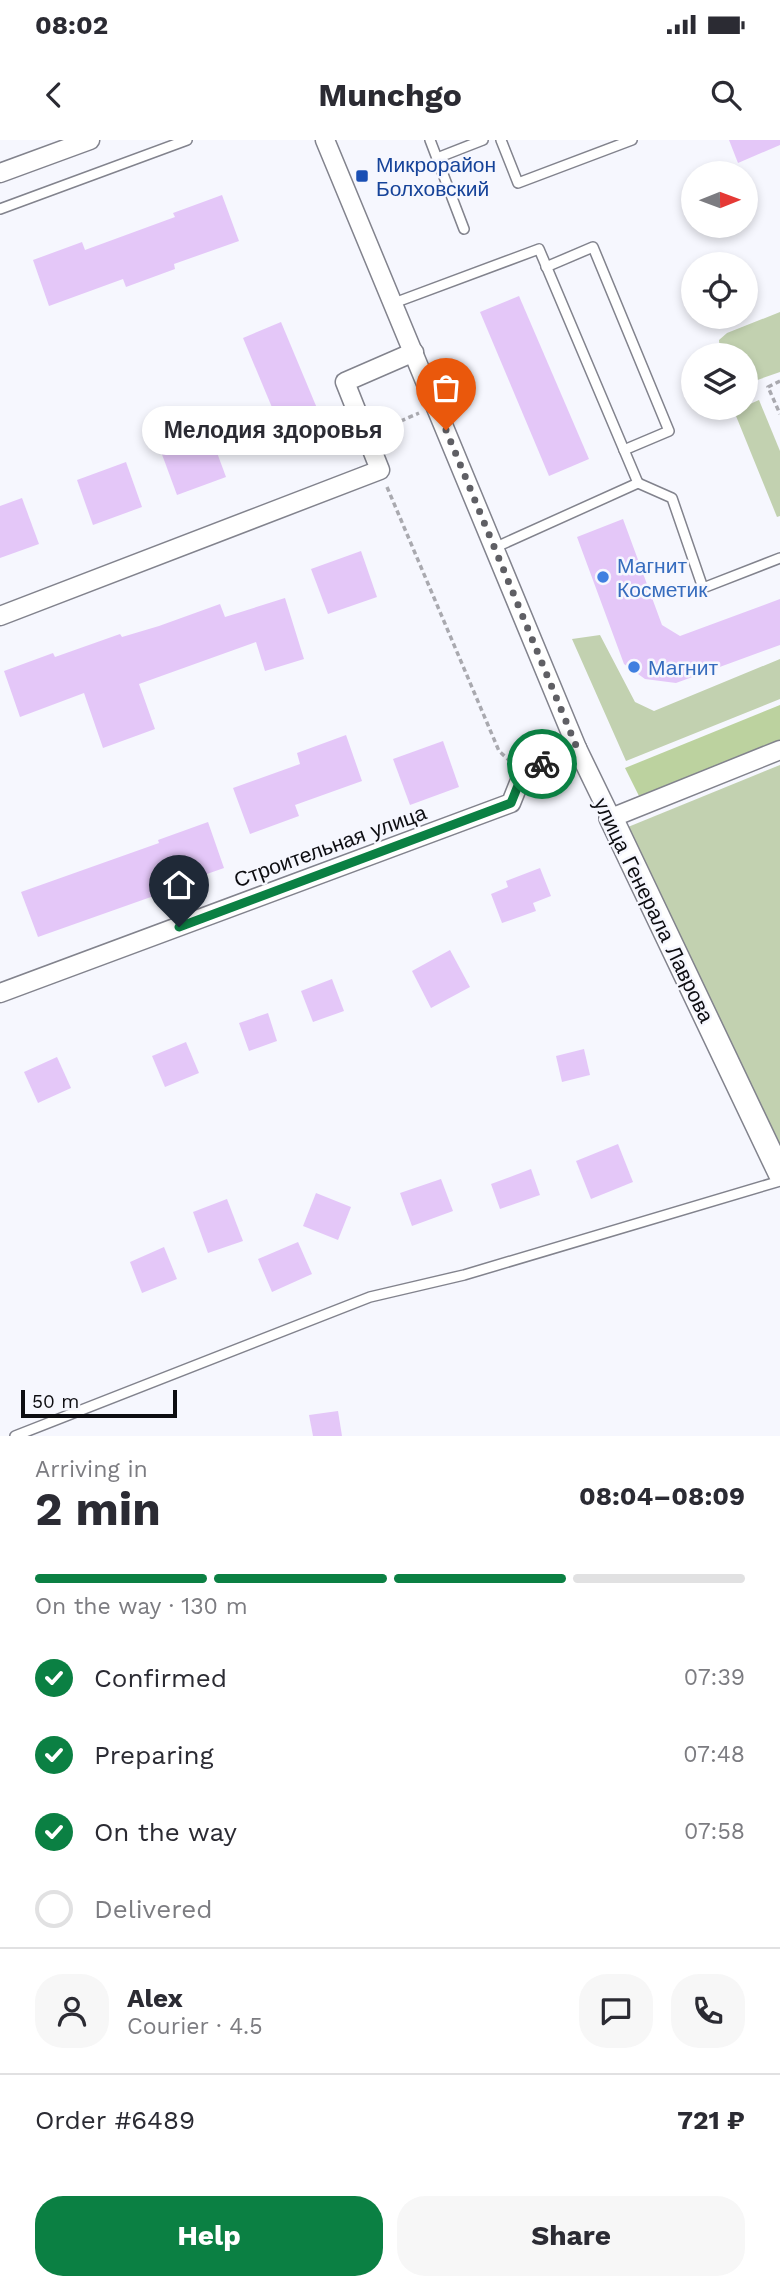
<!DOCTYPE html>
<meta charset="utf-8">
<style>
body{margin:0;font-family:"Work Sans",sans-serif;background:#f7f7f7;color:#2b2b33;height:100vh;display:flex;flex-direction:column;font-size:26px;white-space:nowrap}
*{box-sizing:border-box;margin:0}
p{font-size:23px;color:#7c7c81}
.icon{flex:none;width:38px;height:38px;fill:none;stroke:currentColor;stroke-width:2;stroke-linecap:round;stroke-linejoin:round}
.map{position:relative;height:1296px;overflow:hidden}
.sheet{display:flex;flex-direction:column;background:#fff;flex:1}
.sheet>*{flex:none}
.needle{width:46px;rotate:89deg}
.controls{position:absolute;left:681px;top:21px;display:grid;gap:14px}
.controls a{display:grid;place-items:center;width:77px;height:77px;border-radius:50%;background:#fff;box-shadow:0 4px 10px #0003;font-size:35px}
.scale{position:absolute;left:21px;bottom:18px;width:156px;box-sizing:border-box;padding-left:7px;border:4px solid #0d0d11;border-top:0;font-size:19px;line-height:24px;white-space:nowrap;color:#0d0d11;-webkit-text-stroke:5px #f6f7fe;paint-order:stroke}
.pin{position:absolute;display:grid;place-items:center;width:60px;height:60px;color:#fff;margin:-72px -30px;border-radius:50% 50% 50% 0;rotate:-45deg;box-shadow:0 0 7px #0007}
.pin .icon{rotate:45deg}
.courier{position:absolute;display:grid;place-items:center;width:70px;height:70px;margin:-35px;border:5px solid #0b8043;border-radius:50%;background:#fff;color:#222;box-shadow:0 2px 9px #0007}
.bubble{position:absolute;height:49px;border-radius:24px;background:#fff;box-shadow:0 4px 10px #0003;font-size:23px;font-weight:700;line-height:49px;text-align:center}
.headline em{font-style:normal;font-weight:700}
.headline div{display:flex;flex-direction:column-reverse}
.headline{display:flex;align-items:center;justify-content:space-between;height:119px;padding:0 35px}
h1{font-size:46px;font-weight:700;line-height:52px}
.bar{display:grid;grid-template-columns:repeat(4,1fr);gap:10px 7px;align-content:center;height:84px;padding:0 35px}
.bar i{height:9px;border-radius:5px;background:#e1e1e2}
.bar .on{background:#0b8043}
.bar p{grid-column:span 4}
.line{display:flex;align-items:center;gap:18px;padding:0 35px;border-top:2px solid #e1e1e2}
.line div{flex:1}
.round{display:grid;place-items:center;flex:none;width:74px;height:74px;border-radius:28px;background:#f7f7f7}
ol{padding:0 35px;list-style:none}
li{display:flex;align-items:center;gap:21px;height:77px}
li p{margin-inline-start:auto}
li .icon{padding:7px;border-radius:50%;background:#0b8043;color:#fff;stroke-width:4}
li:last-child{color:#7c7c81}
li i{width:38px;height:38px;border:4px solid #e1e1e2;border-radius:50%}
.action{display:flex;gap:14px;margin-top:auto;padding:14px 35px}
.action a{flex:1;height:80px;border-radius:28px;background:#0b8043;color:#fff;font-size:28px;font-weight:700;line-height:80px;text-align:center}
.action a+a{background:#f7f7f7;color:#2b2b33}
.status{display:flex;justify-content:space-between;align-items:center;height:49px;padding:0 35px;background:#fff;direction:ltr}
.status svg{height:19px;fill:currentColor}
header{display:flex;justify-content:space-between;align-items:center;height:91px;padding:0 35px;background:#fff;font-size:32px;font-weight:700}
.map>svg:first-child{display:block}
.green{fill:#c2d1b0}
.forest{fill:#bcd29f}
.building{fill:#e4c7f8}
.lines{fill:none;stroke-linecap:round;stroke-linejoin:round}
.service-casing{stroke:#82838d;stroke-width:12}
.minor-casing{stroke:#82838d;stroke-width:21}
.tertiary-casing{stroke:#82838d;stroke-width:26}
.path{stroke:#a9a9af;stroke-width:3.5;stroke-dasharray:5 3.5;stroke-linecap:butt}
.service{stroke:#fff;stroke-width:9}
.minor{stroke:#fff;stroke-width:18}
.tertiary{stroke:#fff;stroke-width:23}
.done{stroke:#5f5f64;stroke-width:7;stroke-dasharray:0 12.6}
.route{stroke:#0b8043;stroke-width:9}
.transit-dot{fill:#1a4fb4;stroke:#f6f7fe;stroke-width:2.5}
.shop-dot{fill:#3f7fe0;stroke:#f6f7fe;stroke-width:2.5}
.labels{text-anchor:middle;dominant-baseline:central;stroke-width:5;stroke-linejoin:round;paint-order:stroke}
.transit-label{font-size:21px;fill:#164399;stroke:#f6f7fe;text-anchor:start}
.shop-label{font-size:21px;fill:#366cbe;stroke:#f6f7fe;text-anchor:start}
.street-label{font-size:21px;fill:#0d0d11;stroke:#f6f7fe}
</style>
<div class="status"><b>08:02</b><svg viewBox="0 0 49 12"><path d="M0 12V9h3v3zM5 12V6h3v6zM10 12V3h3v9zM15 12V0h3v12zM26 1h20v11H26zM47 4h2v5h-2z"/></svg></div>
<header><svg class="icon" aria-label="back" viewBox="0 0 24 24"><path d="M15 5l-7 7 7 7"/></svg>Munchgo<svg class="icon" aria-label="search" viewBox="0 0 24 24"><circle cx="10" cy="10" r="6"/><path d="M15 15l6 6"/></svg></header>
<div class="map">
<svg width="780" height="1296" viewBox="0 0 780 1296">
<rect width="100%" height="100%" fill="#f6f7fe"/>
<!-- green -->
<g class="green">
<path d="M780,172v60l-34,12v-29h-26l-1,-15 8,-7z"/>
<path d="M759,260l21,51v65l-3,1 -43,-106z"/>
<path d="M600,495l35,67 19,9 126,-52v40l-154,62 -54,-122z"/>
<path d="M780,625v387l-152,-325z"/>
</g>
<!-- forest -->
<path class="forest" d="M780,565v36l-141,55 -14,-28z"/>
<!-- building -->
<g class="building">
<path d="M729,0h51v5l-42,18z"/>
<path d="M222,55l17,46 -65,23 1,5 -49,18 -3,-8 -74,27 -16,-46 49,-18 3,8 90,-33 -2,-4z"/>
<path d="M519,156l70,163 -40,17 -69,-164z"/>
<path d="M281,182l38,91 -38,16 -38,-91z"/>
<path d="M209,291l17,46 -49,18 -17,-46z"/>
<path d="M126,322l16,45 -49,18 -16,-45z"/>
<path d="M22,358l17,46 -39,14v-52z"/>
<path d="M623,379l39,106 18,11 100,-37v46l-104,38 -31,-4 -21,-15 -47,-127z"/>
<path d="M361,411l16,46 -49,17 -17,-45z"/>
<path d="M285,458l19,61 -39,12 -9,-29 -117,42 16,45 -52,19 -19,-55 -64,24 -16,-46 49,-18 2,4 65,-23 2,3 37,-11 61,-22 5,13z"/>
<path d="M346,595l16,46 -67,24 4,11 -49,18 -17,-46 67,-24 -3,-11z"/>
<path d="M443,601l16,46 -49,18 -17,-46z"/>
<path d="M208,682l16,46 -60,21 1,3 -127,45 -17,-45 138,-49 -1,-3z"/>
<path d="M540,728l11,28 -18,7 3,8 -34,12 -11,-29 17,-7 -2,-6z"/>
<path d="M450,810l20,37 -39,21 -19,-37z"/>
<path d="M332,839l12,32 -31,11 -12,-31z"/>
<path d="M268,873l9,28 -28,10 -10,-28z"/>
<path d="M186,902l13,31 -34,14 -13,-31z"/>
<path d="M584,909l6,26 -28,7 -6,-26z"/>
<path d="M57,917l14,31 -33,15 -14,-31z"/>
<path d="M618,1004l15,38 -42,17 -15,-38z"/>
<path d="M531,1029l9,26 -40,14 -9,-25z"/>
<path d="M441,1039l12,32 -41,15 -12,-33z"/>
<path d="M316,1053l35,14 -13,33 -35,-14z"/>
<path d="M227,1059l16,42 -35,12 -15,-41z"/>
<path d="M298,1102l14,32 -40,18 -14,-33z"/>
<path d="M164,1107l13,32 -35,14 -12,-31z"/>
<path d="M338,1271l4,25h-29l-4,-21z"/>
</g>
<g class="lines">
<!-- service casing -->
<g class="service-casing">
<g id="service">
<path d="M430,0l34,89"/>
<path d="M501,0l17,43 114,-43"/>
<path d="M437,18l46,-18"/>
<path d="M0,69l187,-69"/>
<path d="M546,127l47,-20 76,184 -45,19"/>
<path d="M394,163l145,-54 99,234"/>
<path d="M494,408l144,-65 34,15 31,90 77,-30"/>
<path d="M15,1296l355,-139 94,-22 316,-94"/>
</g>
</g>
<!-- minor casing -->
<g class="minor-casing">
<g id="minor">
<path d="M325,0l252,608 34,70 169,-68"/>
<path d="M0,33l90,-33"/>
<path d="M0,476l380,-146 -35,-88 69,-30"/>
<path d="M0,853l511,-190 12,-30 54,-25"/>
</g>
</g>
<!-- tertiary casing -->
<g class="tertiary-casing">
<path id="tertiary" d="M611,678l169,355"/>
</g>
<!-- path -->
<g class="path">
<path d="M780,241l-12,6 12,27"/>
<path d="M452,259l12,-5"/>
<path d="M385,288l34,-15"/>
<path d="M387,347l112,264 12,11"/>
</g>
<!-- service -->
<use href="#service" class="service"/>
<!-- minor -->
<use href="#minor" class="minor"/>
<!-- tertiary -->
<use href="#tertiary" class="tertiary"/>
</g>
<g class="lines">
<!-- done -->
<path class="done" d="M446,290l131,318 -35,16"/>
<!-- route -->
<path class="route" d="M179,787l332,-124 12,-30 19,-9"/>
</g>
<!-- markers -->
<rect class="transit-dot" x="355" y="29" width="14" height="14" rx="3.5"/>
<g class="shop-dot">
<circle cx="603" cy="437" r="7"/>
<circle cx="634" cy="527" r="7"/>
</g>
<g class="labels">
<!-- transit labels -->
<g class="transit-label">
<text x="376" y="24">Микрорайон<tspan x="376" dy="24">Болховский</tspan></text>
</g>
<!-- shop labels -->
<g class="shop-label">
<text x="617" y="425">Магнит<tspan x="617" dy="24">Косметик</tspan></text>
<text x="648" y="527">Магнит</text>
</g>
<!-- street labels -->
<g class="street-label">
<text transform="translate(330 706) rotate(-20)">Строительная улица</text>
<text transform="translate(654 770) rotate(64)">улица Генерала Лаврова</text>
</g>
</g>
</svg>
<div class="controls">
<a><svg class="needle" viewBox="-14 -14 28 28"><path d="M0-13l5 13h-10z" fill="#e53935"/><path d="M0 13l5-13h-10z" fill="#7c7c81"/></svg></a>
<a><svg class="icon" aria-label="locate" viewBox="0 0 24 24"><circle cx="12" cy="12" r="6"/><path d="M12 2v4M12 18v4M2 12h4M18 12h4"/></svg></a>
<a><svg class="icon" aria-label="layers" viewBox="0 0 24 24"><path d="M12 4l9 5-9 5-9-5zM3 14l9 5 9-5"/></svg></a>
</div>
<div class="scale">50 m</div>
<div class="pin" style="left:446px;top:290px;background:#ea580c"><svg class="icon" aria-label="bag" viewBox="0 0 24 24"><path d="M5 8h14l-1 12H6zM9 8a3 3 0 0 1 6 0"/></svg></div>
<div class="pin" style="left:179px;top:787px;background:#1f2937"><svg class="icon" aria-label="home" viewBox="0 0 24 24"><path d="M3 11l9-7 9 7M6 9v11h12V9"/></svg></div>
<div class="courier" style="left:542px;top:624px"><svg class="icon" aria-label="bike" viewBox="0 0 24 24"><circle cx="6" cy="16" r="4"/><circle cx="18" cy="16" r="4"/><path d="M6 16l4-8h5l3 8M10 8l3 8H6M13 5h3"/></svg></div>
<div class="bubble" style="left:142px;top:266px;width:262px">Мелодия здоровья</div>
</div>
<section class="sheet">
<div class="headline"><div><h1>2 min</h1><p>Arriving in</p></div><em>08:04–08:09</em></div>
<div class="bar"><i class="on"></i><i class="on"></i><i class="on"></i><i></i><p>On the way · 130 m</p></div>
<ol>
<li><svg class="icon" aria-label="check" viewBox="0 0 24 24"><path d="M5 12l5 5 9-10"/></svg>Confirmed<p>07:39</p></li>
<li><svg class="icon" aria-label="check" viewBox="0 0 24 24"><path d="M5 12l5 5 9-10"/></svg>Preparing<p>07:48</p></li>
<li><svg class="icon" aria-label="check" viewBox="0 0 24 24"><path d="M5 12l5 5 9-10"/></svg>On the way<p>07:58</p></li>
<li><i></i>Delivered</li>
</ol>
<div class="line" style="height:126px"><a class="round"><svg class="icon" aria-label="person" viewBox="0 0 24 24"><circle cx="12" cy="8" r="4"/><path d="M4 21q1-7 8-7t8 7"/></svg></a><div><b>Alex</b><p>Courier · 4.5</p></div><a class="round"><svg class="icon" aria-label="chat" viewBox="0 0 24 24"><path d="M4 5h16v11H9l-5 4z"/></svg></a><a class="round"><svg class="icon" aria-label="phone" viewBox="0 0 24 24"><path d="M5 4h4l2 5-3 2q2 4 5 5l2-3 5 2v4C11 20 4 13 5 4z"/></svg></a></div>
<div class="line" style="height:91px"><div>Order #6489</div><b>721 ₽</b></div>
<div class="action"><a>Help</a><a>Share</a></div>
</section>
